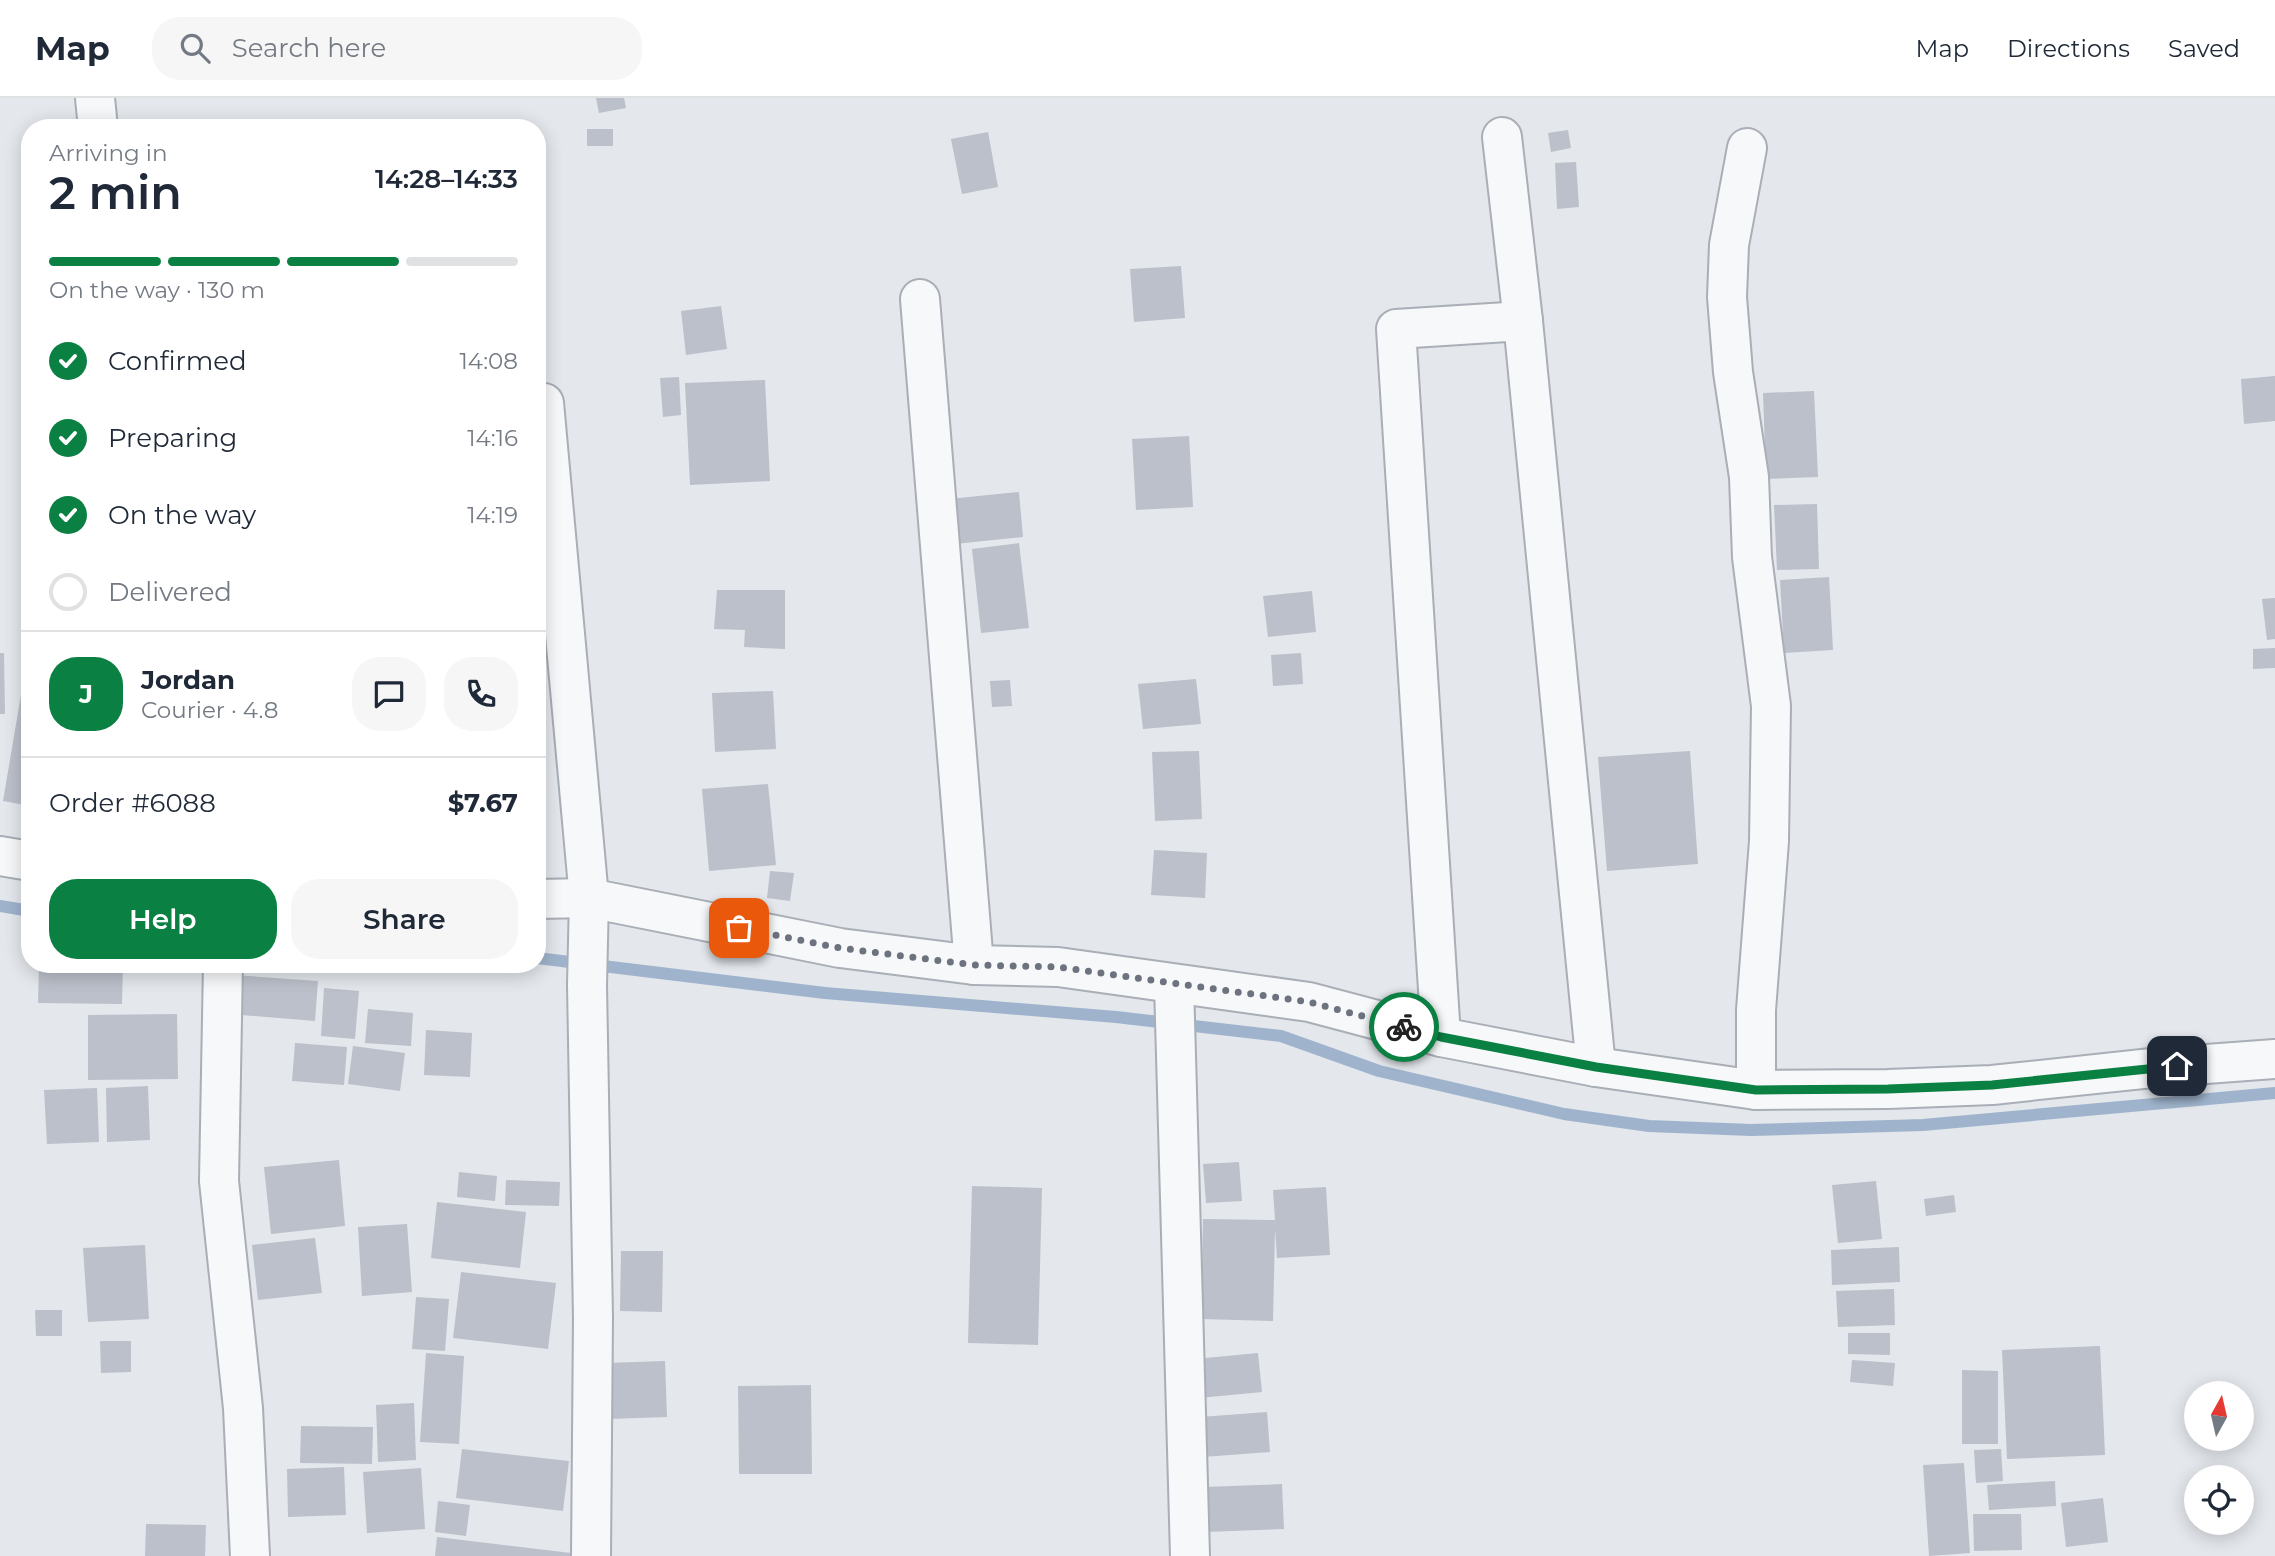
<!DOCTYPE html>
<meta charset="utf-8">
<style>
body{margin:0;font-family:Montserrat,sans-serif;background:#f6f6f7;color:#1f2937;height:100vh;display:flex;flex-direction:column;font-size:26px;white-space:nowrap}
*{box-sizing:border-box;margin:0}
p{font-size:23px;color:#747a83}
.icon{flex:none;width:38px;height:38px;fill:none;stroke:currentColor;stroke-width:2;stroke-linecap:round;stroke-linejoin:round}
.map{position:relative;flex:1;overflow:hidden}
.drawer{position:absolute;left:21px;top:21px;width:525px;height:854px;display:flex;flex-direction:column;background:#fff;border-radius:28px;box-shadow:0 4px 18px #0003}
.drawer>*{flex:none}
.needle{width:46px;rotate:8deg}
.fabs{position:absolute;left:2184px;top:1283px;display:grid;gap:14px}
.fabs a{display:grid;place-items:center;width:70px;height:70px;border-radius:50%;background:#fff;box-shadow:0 4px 18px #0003;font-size:35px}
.pin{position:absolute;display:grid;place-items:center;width:60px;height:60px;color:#fff;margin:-30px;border-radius:14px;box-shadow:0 4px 10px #0006}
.courier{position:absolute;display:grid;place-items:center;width:70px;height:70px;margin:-35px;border:5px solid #0b8043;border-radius:50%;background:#fff;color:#222;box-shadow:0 2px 9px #0007}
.overview em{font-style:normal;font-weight:600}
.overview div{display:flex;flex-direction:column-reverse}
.overview{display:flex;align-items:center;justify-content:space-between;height:119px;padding:0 28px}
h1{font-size:46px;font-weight:600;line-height:52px}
.bar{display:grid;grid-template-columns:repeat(4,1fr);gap:10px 7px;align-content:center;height:84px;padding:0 28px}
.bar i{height:9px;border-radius:5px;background:#e0e1e3}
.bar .active{background:#0b8043}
.bar p{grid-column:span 4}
.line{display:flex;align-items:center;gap:18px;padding:0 28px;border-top:2px solid #e0e1e3}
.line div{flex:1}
.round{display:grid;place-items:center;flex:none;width:74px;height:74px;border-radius:28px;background:#f6f6f7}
ol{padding:0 28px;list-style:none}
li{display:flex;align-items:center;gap:21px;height:77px}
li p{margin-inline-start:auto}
li .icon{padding:7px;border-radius:50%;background:#0b8043;color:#fff;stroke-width:4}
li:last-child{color:#747a83}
li i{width:38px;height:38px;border:4px solid #e0e1e3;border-radius:50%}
.cta{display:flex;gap:14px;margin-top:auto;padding:14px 28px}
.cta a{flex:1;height:80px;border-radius:28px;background:#0b8043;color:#fff;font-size:28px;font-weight:600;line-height:80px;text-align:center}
.cta a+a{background:#f6f6f7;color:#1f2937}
header{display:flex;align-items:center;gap:42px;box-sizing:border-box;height:98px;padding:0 35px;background:#fff;border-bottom:2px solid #e0e1e3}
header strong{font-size:33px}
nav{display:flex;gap:38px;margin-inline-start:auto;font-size:24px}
.search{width:490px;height:63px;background:#f6f6f7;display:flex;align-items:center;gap:18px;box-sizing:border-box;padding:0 24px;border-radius:28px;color:#747a83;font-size:26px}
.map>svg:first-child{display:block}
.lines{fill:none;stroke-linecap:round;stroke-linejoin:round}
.stream{stroke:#9fb4cc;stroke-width:12}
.building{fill:#bbc0ca}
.street-casing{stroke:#a9aeb7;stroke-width:42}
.street{stroke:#f7f8fa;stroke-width:38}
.done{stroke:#6c737f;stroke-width:7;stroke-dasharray:0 12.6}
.route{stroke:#0b8043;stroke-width:9}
</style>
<header>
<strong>Map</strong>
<div class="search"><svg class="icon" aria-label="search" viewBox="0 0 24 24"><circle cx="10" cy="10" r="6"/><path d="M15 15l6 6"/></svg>Search here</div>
<nav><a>Map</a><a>Directions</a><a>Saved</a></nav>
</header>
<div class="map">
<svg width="2275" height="1458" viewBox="0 0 2275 1458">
<rect width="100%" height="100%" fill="#e4e7ec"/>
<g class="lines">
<!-- stream -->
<g class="stream">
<path d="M0,808l30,5"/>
<path d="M537,860l288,35 291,24 165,19 98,35 185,43 85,12 102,4 172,-5 352,-32"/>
</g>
</g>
<!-- building -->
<g class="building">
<path d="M596,0h28l2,10 -27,5z"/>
<rect x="587" y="31" width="26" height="17"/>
<path d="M1568,32l3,18 -20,4 -3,-19z"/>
<path d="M988,34l10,55 -36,7 -11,-55z"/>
<path d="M1576,64l3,45 -22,2 -2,-46z"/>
<path d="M1181,168l4,52 -51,4 -4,-53z"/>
<path d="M721,208l6,43 -41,6 -5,-44z"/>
<path d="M2275,278v45l-31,3 -3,-45z"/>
<path d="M679,279l2,38 -18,2 -3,-39z"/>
<path d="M765,282l5,101 -80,4 -5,-102z"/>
<path d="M1814,293l4,86 -52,2 -3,-86z"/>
<path d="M1189,338l4,71 -57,3 -4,-71z"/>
<path d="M1019,394l4,45 -78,8 -6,-45z"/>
<path d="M1817,406l2,65 -42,1 -3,-65z"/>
<path d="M1019,445l10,85 -48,5 -9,-84z"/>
<path d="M1829,479l4,73 -49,3 -4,-73z"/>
<path d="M717,492h68v59l-41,-2 1,-17 -31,-1z"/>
<path d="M1312,493l4,41 -48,5 -5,-41z"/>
<path d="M2275,500v41l-8,1 -5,-41z"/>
<path d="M2275,550v20l-22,1v-20z"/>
<path d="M0,555h4l1,61h-5z"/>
<path d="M1301,555l2,31 -30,2 -2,-31z"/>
<path d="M1196,581l5,45 -58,5 -5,-45z"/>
<path d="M1010,582l2,26 -20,1 -2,-26z"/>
<path d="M22,591l8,1v116l-27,-5z"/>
<path d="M773,593l3,58 -61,3 -3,-59z"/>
<path d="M1199,653l3,68 -47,2 -3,-69z"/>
<path d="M1690,653l8,113 -91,7 -9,-114z"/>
<path d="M768,686l8,81 -67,6 -7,-82z"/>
<path d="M1154,752l53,3 -2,45 -54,-3z"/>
<path d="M770,773l24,2 -4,28 -23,-3z"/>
<path d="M39,866h84l-1,40 -84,-1z"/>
<path d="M233,877l85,6 -3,40 -85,-7z"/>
<path d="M324,890l35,3 -4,48 -34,-3z"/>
<path d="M368,911l45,4 -2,33 -46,-3z"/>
<path d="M177,916l1,65 -90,1v-65z"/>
<path d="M426,932l46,3 -2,44 -46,-2z"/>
<path d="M295,945l52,4 -3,38 -52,-4z"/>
<path d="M353,948l52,7 -5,38 -52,-7z"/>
<path d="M148,988l2,54 -43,2 -1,-54z"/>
<path d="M97,990l2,54 -52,2 -3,-54z"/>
<path d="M339,1062l6,66 -74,8 -7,-67z"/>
<path d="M1239,1064l3,39 -36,2 -3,-39z"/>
<path d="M459,1074l38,4 -2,25 -38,-4z"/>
<path d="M506,1082l54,2 -1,24 -54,-1z"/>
<path d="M1876,1083l6,58 -44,4 -6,-58z"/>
<path d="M972,1088l70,2 -4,157 -70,-2z"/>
<path d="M1326,1089l4,68 -53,3 -2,-29 -2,92 -72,-2 2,-100 72,1 -2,-30z"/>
<path d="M1954,1097l2,17 -30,4 -2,-17z"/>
<path d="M437,1104l89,10 -6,56 -89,-10z"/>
<path d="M407,1126l5,68 -50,4 -4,-69z"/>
<path d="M315,1140l7,55 -64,7 -6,-55z"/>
<path d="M145,1147l4,74 -61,3 -5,-74z"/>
<path d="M1899,1149l1,35 -68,3 -1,-35z"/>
<path d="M621,1153h42l-1,61 -42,-1z"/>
<path d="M461,1174l95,11 -8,66 -95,-11z"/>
<path d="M1894,1191l1,36 -57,2 -2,-36z"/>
<path d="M416,1199l33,2 -4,52 -33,-2z"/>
<path d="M35,1212h27v26h-26z"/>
<path d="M1848,1235h42v22l-42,-1z"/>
<path d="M100,1243h31v31l-30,1z"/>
<path d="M2100,1248l5,109 -98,4 -5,-109z"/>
<path d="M426,1255l38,3 -5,88 -39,-2z"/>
<path d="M1258,1255l4,39 -63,6 -4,-39z"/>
<path d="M1852,1262l43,3 -2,23 -43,-4z"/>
<path d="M665,1263l2,56 -59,2 -3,-56z"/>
<path d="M1962,1272l36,1v73h-36z"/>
<path d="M811,1287l1,89h-73l-1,-88z"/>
<path d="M414,1305l2,57 -38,2 -2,-57z"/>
<path d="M1267,1314l3,40 -67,5 -3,-40z"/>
<path d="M301,1328l72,1 -1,37 -72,-1z"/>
<path d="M462,1351l107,12 -6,50 -107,-13z"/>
<path d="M2001,1351l2,32 -27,2 -2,-33z"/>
<path d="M1964,1365l6,90 -41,3 -6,-91z"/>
<path d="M344,1369l2,48 -58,2 -1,-48z"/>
<path d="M421,1370l4,61 -58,4 -4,-61z"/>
<path d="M2055,1383l1,25 -67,4 -2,-25z"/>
<path d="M1282,1386l2,45 -79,3 -1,-45z"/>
<path d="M2103,1400l5,44 -42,5 -5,-44z"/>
<path d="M438,1403l32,4 -4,31 -31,-4z"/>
<path d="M1973,1416h48l1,36 -48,1z"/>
<path d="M146,1426l60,1 -1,31h-60z"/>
<path d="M437,1439l134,16v3h-136z"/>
</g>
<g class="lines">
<!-- street casing -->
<g class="street-casing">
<g id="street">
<path d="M95,0l3,30"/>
<path d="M1502,39l21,184 73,746"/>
<path d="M1747,50l-18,97 -2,52 6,75 16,105 3,80 19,149 -2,135 -13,169v80"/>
<path d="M920,201l54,666"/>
<path d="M544,305l45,495 -2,87 6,333 -2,238"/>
<path d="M0,758l30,5"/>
<path d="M537,801l52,-1 251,50 134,17 84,2 251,35 132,35 155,30 160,23 132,-1 104,-4 160,-17 123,-9"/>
<path d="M223,866l-4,217 24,227 7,148"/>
<path d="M1174,886l16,572"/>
<path d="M1441,939l-45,-708 127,-8"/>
</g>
</g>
<!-- street -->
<use href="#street" class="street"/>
</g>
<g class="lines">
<!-- done -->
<path class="done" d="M739,830l101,20 134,17 84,2 251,35 95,25"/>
<!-- route -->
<path class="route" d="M1404,929l37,10 155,30 160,23 132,-1 104,-4 185,-19"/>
</g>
</svg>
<div class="fabs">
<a><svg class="needle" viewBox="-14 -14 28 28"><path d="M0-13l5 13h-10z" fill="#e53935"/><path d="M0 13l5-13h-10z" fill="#747a83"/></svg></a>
<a><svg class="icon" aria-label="locate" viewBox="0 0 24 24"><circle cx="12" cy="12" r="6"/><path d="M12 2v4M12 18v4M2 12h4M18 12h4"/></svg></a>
</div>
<div class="pin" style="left:739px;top:830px;background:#ea580c"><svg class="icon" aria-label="bag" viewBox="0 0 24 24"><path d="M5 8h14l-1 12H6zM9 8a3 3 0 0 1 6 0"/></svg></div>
<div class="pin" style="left:2177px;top:968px;background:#1f2937"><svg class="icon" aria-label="home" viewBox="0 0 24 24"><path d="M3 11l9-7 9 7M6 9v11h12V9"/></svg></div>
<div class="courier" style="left:1404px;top:929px"><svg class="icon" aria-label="bike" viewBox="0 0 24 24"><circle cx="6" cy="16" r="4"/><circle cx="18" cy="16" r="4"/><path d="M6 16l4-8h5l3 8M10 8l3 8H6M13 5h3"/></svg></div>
<section class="drawer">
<div class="overview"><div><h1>2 min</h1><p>Arriving in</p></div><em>14:28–14:33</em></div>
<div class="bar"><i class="active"></i><i class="active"></i><i class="active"></i><i></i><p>On the way · 130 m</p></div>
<ol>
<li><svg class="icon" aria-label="check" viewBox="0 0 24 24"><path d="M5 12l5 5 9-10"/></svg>Confirmed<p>14:08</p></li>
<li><svg class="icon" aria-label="check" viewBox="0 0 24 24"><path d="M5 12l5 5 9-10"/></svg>Preparing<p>14:16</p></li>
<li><svg class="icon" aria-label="check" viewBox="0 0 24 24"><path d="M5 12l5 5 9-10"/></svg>On the way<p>14:19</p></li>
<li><i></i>Delivered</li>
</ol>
<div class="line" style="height:126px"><b class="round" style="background:#0b8043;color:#fff">J</b><div><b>Jordan</b><p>Courier · 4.8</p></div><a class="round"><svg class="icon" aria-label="chat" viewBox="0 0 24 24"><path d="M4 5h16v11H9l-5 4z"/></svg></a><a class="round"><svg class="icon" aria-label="phone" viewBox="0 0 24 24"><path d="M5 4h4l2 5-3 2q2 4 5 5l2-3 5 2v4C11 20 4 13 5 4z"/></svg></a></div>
<div class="line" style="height:91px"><div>Order #6088</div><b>$7.67</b></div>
<div class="cta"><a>Help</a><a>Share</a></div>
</section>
</div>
